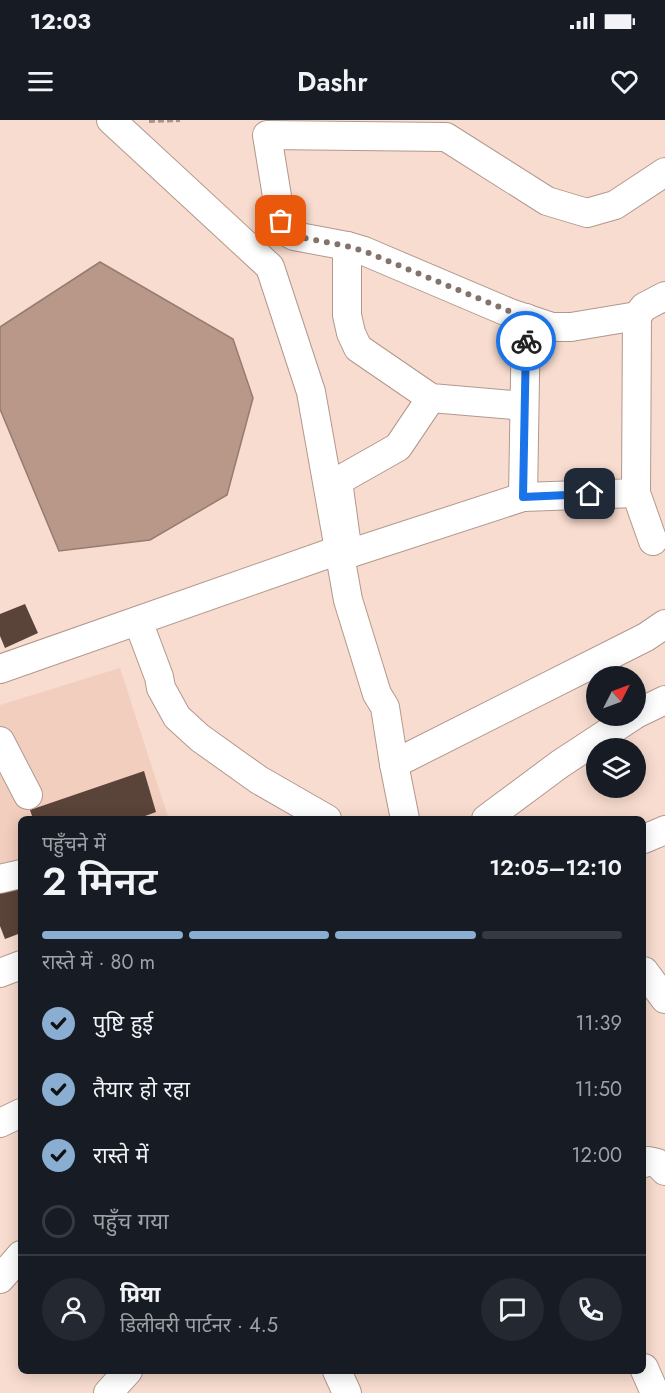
<!DOCTYPE html>
<html lang="hi">
<meta charset="utf-8">
<style>
body{margin:0;font-family:Jost,"Noto Sans Devanagari",sans-serif;background:#242831;color:#f1f3f6;height:100vh;display:flex;flex-direction:column;font-size:22px;white-space:nowrap}
*{box-sizing:border-box;margin:0}
p{font-size:20px;color:#9ea1a6}
.icon{flex:none;width:33px;height:33px;fill:none;stroke:currentColor;stroke-width:2;stroke-linecap:round;stroke-linejoin:round}
.map{position:relative;flex:1;overflow:hidden}
.side{position:absolute;left:18px;top:696px;width:628px;height:558px;display:flex;flex-direction:column;background:#171b24;border-radius:9px;box-shadow:0 3px 15px #0003}
.side>*{flex:none}
.needle{width:39px;rotate:48deg}
.controls{position:absolute;left:586px;top:546px;display:grid;gap:12px}
.controls a{display:grid;place-items:center;width:60px;height:60px;border-radius:50%;background:#171b24;box-shadow:0 3px 15px #0003;font-size:30px}
.pin{position:absolute;display:grid;place-items:center;width:51px;height:51px;color:#fff;margin:-26px;border-radius:12px;box-shadow:0 3px 9px #0006}
.courier{position:absolute;display:grid;place-items:center;width:60px;height:60px;margin:-30px;border:4px solid #1a73e8;border-radius:50%;background:#fff;color:#222;box-shadow:0 2px 8px #0007}
.head em{font-style:normal;font-weight:600}
.head div{display:flex;flex-direction:column-reverse}
.head{display:flex;align-items:center;justify-content:space-between;height:102px;padding:0 24px}
h1{font-size:39px;font-weight:600;line-height:45px}
.bar{display:grid;grid-template-columns:repeat(4,1fr);gap:9px 6px;align-content:center;height:72px;padding:0 24px}
.bar i{height:8px;border-radius:4px;background:#363941}
.bar .current{background:#8aadd2}
.bar p{grid-column:span 4}
.line{display:flex;align-items:center;gap:15px;padding:0 24px;border-top:2px solid #363941}
.line div{flex:1}
.round{display:grid;place-items:center;flex:none;width:63px;height:63px;border-radius:32px;background:#242831}
ol{padding:0 24px;list-style:none}
li{display:flex;align-items:center;gap:18px;height:66px}
li p{margin-inline-start:auto}
li .icon{padding:6px;border-radius:50%;background:#8aadd2;color:#111;stroke-width:4}
li:last-child{color:#9ea1a6}
li i{width:33px;height:33px;border:3px solid #363941;border-radius:50%}
.status{display:flex;justify-content:space-between;align-items:center;height:42px;padding:0 30px;background:#171b24;direction:ltr}
.status svg{height:16px;fill:currentColor}
header{display:flex;justify-content:space-between;align-items:center;height:78px;padding:0 24px;background:#171b24;font-size:27px;font-weight:600}
.map>svg:first-child{display:block}
.built{fill:#f2cebe}
.water{fill:#b99889;stroke:#967c70;stroke-width:1.5}
.building{fill:#5a4339}
.lines{fill:none;stroke-linecap:round;stroke-linejoin:round}
.minor-casing{stroke:#b2988c;stroke-width:30}
.path{stroke:#a8948a;stroke-width:4;stroke-dasharray:6 3;stroke-linecap:butt}
.minor{stroke:#fff;stroke-width:28}
.done{stroke:#84736b;stroke-width:6;stroke-dasharray:0 10.8}
.route{stroke:#1a73e8;stroke-width:8}
</style>
<div class="status"><b>12:03</b><svg viewBox="0 0 49 12"><path d="M0 12V9h3v3zM5 12V6h3v6zM10 12V3h3v9zM15 12V0h3v12zM26 1h20v11H26zM47 4h2v5h-2z"/></svg></div>
<header><svg class="icon" aria-label="menu" viewBox="0 0 24 24"><path d="M4 6h16M4 12h16M4 18h16"/></svg>Dashr<svg class="icon" aria-label="heart" viewBox="0 0 24 24"><path d="M12 20l-8-8c-3-5 5-10 8-4 3-6 11-1 8 4z"/></svg></header>
<div class="map">
<svg width="665" height="1273" viewBox="0 0 665 1273">
<rect width="100%" height="100%" fill="#f8dccf"/>
<!-- built -->
<path class="built" d="M120,548l48,149 -5,2h-142v51l-21,7v-172z"/>
<!-- water -->
<path class="water" d="M100,142l133,77 20,59 -26,97 -77,45 -91,11 -59,-142v-82z"/>
<!-- building -->
<g class="building">
<path d="M25,484l13,29 -33,15 -5,-12v-22z"/>
<path d="M144,651l12,41 -19,7h-104l-3,-9z"/>
<path d="M0,764l21,2v47l-16,6 -5,-13z"/>
</g>
<g class="lines">
<!-- minor casing -->
<g class="minor-casing">
<g id="minor">
<path d="M111,0l159,147 41,125 37,208 29,94 8,13 9,57 252,-127 19,-13"/>
<path d="M347,126v69l4,18 7,15 73,50 93,8"/>
<path d="M637,196l-66,11h-19l-42,-14 -146,-62 -17,-5 -53,-10 -7,-4 -6,-11 -14,-86 179,2 101,64 40,12 28,-8 50,-33"/>
<path d="M526,198l-3,179 113,-4 1,-177 7,-9 21,-11"/>
<path d="M431,278l-33,49 -60,34 10,73 175,-57"/>
<path d="M636,373l17,48"/>
<path d="M138,501l21,56 2,11 16,29 23,21 59,42 68,39"/>
<path d="M0,549l339,-119"/>
<path d="M636,594l29,-14"/>
<path d="M0,621l28,54"/>
<path d="M394,644l11,55"/>
<path d="M486,699l74,-55 73,-48"/>
<path d="M644,719l21,-9"/>
<path d="M0,759l21,-5"/>
<path d="M644,851l21,28"/>
<path d="M0,853l21,-8"/>
<path d="M0,1003l21,-10"/>
<path d="M644,1043l4,-2 9,2 8,8"/>
<path d="M0,1159l21,-24"/>
<path d="M644,1248l11,25"/>
<path d="M337,1251l10,22"/>
<path d="M108,1273l20,-22"/>
</g>
</g>
<!-- path -->
<path class="path" d="M149,1l31,-1"/>
<!-- minor -->
<use href="#minor" class="minor"/>
</g>
<g class="lines">
<!-- done -->
<path class="done" d="M281,101l6,11 7,4 52,10 18,5 162,67v23"/>
<!-- route -->
<path class="route" d="M526,221l-3,156 67,-3"/>
</g>
</svg>
<div class="controls">
<a><svg class="needle" viewBox="-14 -14 28 28"><path d="M0-13l5 13h-10z" fill="#e53935"/><path d="M0 13l5-13h-10z" fill="#9ea1a6"/></svg></a>
<a><svg class="icon" aria-label="layers" viewBox="0 0 24 24"><path d="M12 4l9 5-9 5-9-5zM3 14l9 5 9-5"/></svg></a>
</div>
<div class="pin" style="left:281px;top:101px;background:#ea580c"><svg class="icon" aria-label="bag" viewBox="0 0 24 24"><path d="M5 8h14l-1 12H6zM9 8a3 3 0 0 1 6 0"/></svg></div>
<div class="pin" style="left:590px;top:374px;background:#1f2937"><svg class="icon" aria-label="home" viewBox="0 0 24 24"><path d="M3 11l9-7 9 7M6 9v11h12V9"/></svg></div>
<div class="courier" style="left:526px;top:221px"><svg class="icon" aria-label="bike" viewBox="0 0 24 24"><circle cx="6" cy="16" r="4"/><circle cx="18" cy="16" r="4"/><path d="M6 16l4-8h5l3 8M10 8l3 8H6M13 5h3"/></svg></div>
<section class="side">
<div class="head"><div><h1>2 मिनट</h1><p>पहुँचने में</p></div><em>12:05–12:10</em></div>
<div class="bar"><i class="current"></i><i class="current"></i><i class="current"></i><i></i><p>रास्ते में · 80 m</p></div>
<ol>
<li><svg class="icon" aria-label="check" viewBox="0 0 24 24"><path d="M5 12l5 5 9-10"/></svg>पुष्टि हुई<p>11:39</p></li>
<li><svg class="icon" aria-label="check" viewBox="0 0 24 24"><path d="M5 12l5 5 9-10"/></svg>तैयार हो रहा<p>11:50</p></li>
<li><svg class="icon" aria-label="check" viewBox="0 0 24 24"><path d="M5 12l5 5 9-10"/></svg>रास्ते में<p>12:00</p></li>
<li><i></i>पहुँच गया</li>
</ol>
<div class="line" style="height:108px"><a class="round"><svg class="icon" aria-label="person" viewBox="0 0 24 24"><circle cx="12" cy="8" r="4"/><path d="M4 21q1-7 8-7t8 7"/></svg></a><div><b>प्रिया</b><p>डिलीवरी पार्टनर · 4.5</p></div><a class="round"><svg class="icon" aria-label="chat" viewBox="0 0 24 24"><path d="M4 5h16v11H9l-5 4z"/></svg></a><a class="round"><svg class="icon" aria-label="phone" viewBox="0 0 24 24"><path d="M5 4h4l2 5-3 2q2 4 5 5l2-3 5 2v4C11 20 4 13 5 4z"/></svg></a></div>
</section>
</div>
